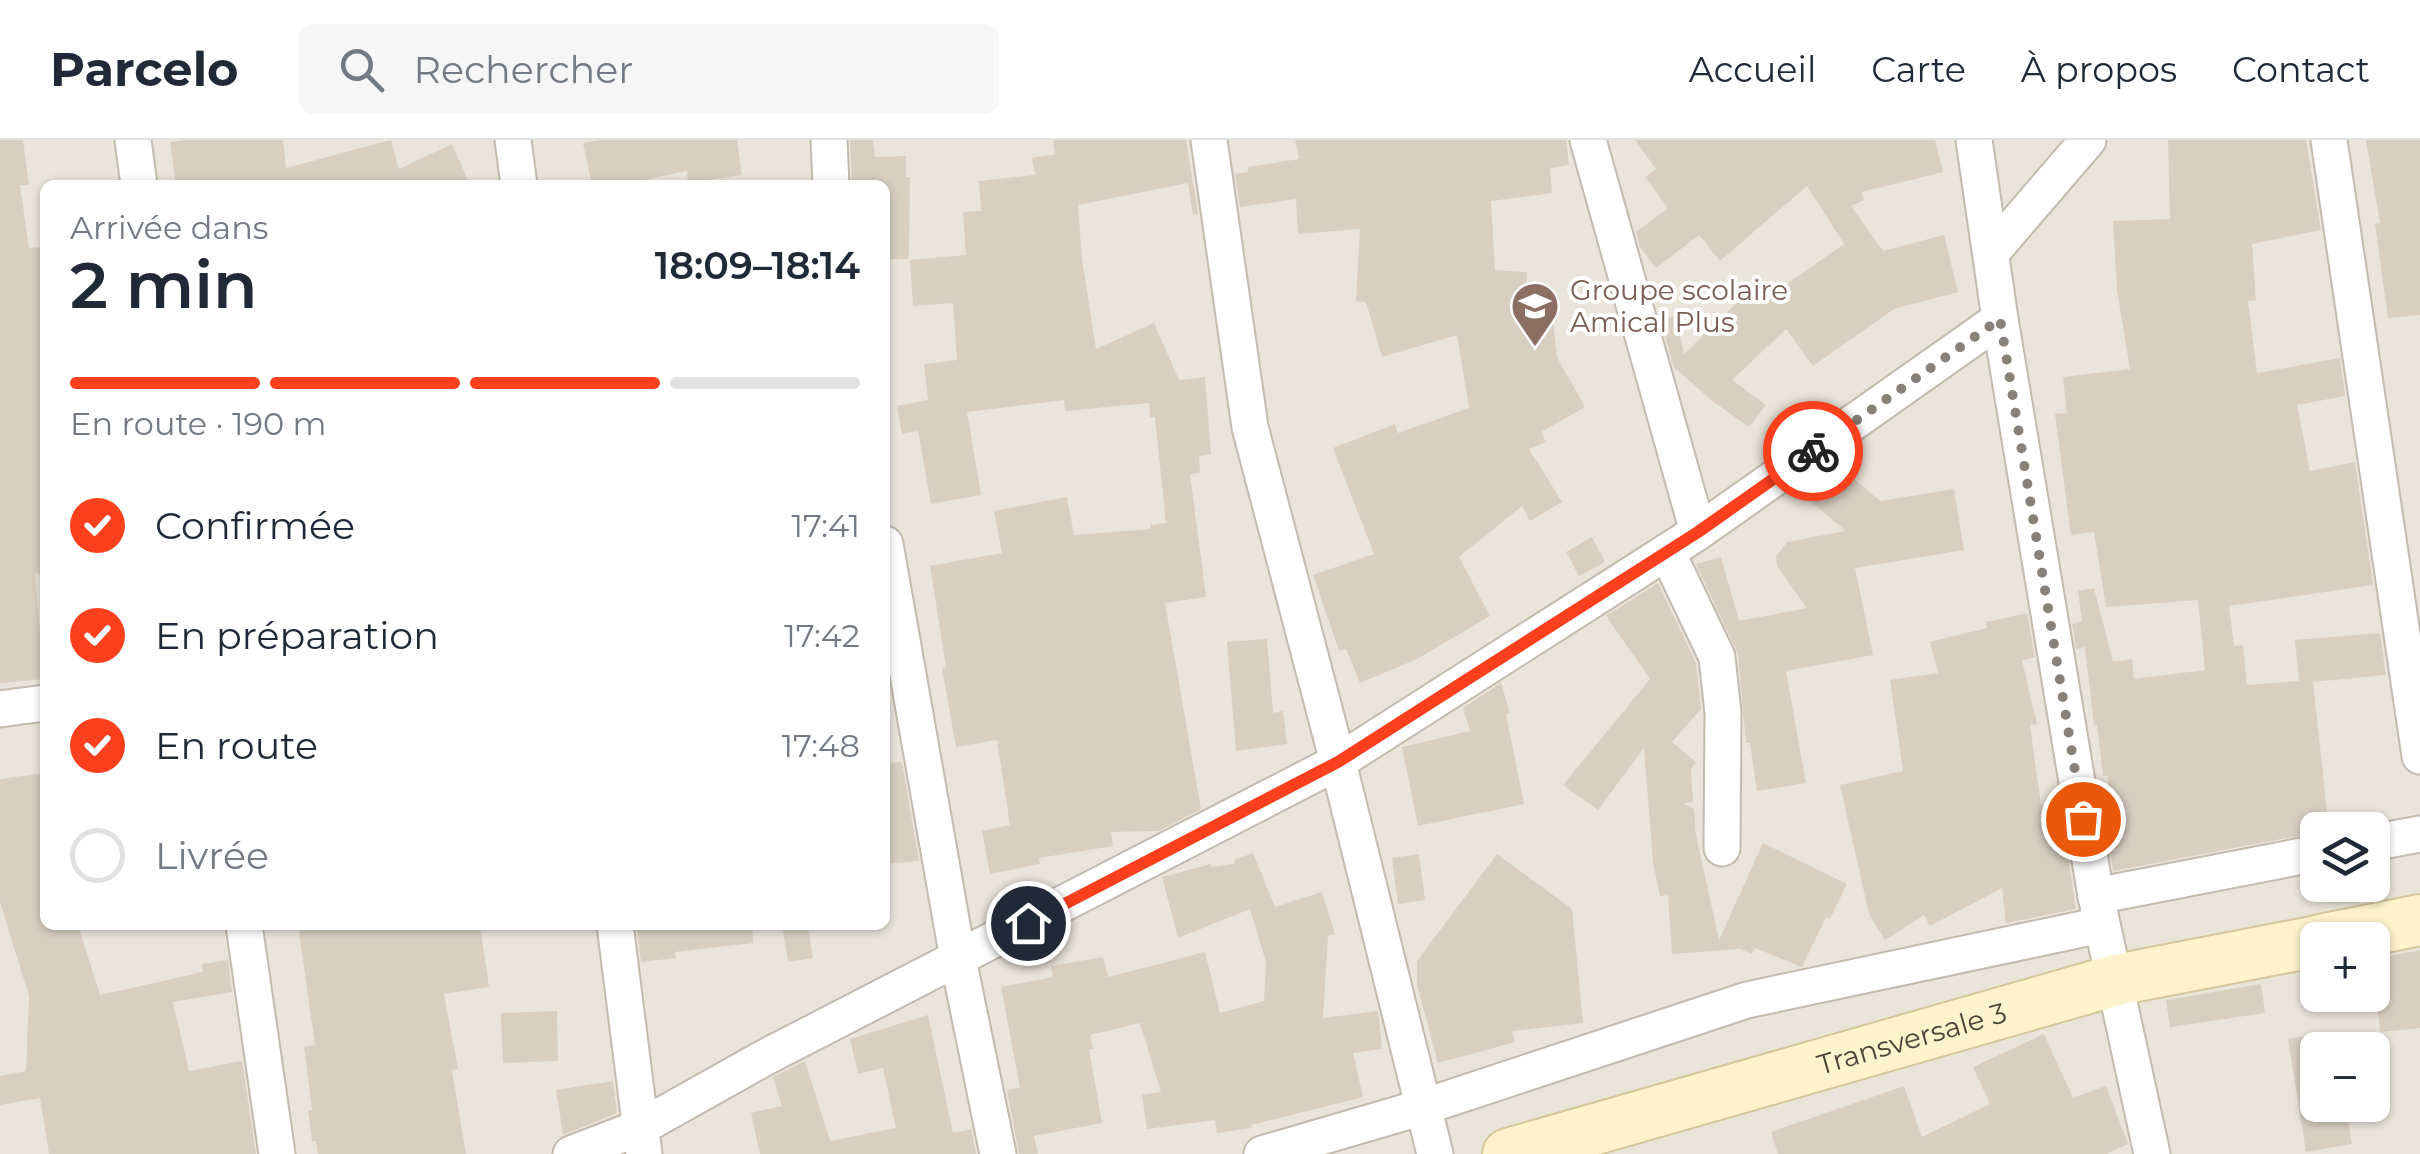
<!DOCTYPE html>
<html lang="fr">
<meta charset="utf-8">
<style>
body{margin:0;font-family:Montserrat,sans-serif;background:#f6f6f7;color:#1f2937;height:100vh;display:flex;flex-direction:column;font-size:38px;white-space:nowrap}
*{box-sizing:border-box;margin:0}
p{font-size:32px;color:#747a83}
.icon{flex:none;width:55px;height:55px;fill:none;stroke:currentColor;stroke-width:2;stroke-linecap:round;stroke-linejoin:round}
.map{position:relative;flex:1;overflow:hidden}
.side{position:absolute;left:40px;top:40px;width:850px;height:750px;display:flex;flex-direction:column;background:#fff;border-radius:15px;box-shadow:0 2px 8px #0004}
.side>*{flex:none}
.tools{position:absolute;left:2300px;top:672px;display:grid;gap:20px}
.tools a{display:grid;place-items:center;width:90px;height:90px;border-radius:15px;background:#fff;box-shadow:0 2px 8px #0004;font-size:50px}
.pin{position:absolute;display:grid;place-items:center;width:85px;height:85px;color:#fff;margin:-42px;border:5px solid #fff;border-radius:50%;box-shadow:0 2px 10px #0007}
.courier{position:absolute;display:grid;place-items:center;width:100px;height:100px;margin:-50px;border:8px solid #fc3f1d;border-radius:50%;background:#fff;color:#222;box-shadow:0 2px 12px #0007}
.summary em{font-style:normal;font-weight:600}
.summary div{display:flex;flex-direction:column-reverse}
.summary{display:flex;align-items:center;justify-content:space-between;height:170px;padding:0 30px}
h1{font-size:65px;font-weight:600;line-height:75px}
.bar{display:grid;grid-template-columns:repeat(4,1fr);gap:15px 10px;align-content:center;height:120px;padding:0 30px}
.bar i{height:12px;border-radius:8px;background:#e0e1e3}
.bar .selected{background:#fc3f1d}
.bar p{grid-column:span 4}
ol{padding:0 30px;list-style:none}
li{display:flex;align-items:center;gap:30px;height:110px}
li p{margin-inline-start:auto}
li .icon{padding:10px;border-radius:50%;background:#fc3f1d;color:#fff;stroke-width:4}
li:last-child{color:#747a83}
li i{width:55px;height:55px;border:5px solid #e0e1e3;border-radius:50%}
header{display:flex;align-items:center;gap:60px;box-sizing:border-box;height:140px;padding:0 50px;background:#fff;border-bottom:2px solid #e0e1e3}
header strong{font-size:48px}
nav{display:flex;gap:55px;margin-inline-start:auto;font-size:35px}
.search{width:700px;height:90px;background:#f6f6f7;display:flex;align-items:center;gap:25px;box-sizing:border-box;padding:0 35px;border-radius:15px;color:#747a83;font-size:38px}
.map>svg:first-child{display:block}
.residential{fill:#eae5da;fill-rule:evenodd}
.building{fill:#d8cfc1}
.lines{fill:none;stroke-linecap:round;stroke-linejoin:round}
.street-casing{stroke:#c2bbae;stroke-width:39}
.secondary-casing{stroke:#d6c79b;stroke-width:54}
.street{stroke:#fff;stroke-width:35}
.secondary{stroke:#fff3cd;stroke-width:50}
.done{stroke:#878178;stroke-width:10;stroke-dasharray:0 18}
.route{stroke:#fc3f1d;stroke-width:12}
.labels{text-anchor:middle;dominant-baseline:central;stroke-width:8;stroke-linejoin:round;paint-order:stroke}
.education-label{font-size:28px;fill:#785e54;stroke:#fff;text-anchor:start}
.street-label{font-size:28px;fill:#4b4439;stroke:#fff}
</style>
<header>
<strong>Parcelo</strong>
<div class="search"><svg class="icon" aria-label="search" viewBox="0 0 24 24"><circle cx="10" cy="10" r="6"/><path d="M15 15l6 6"/></svg>Rechercher</div>
<nav><a>Accueil</a><a>Carte</a><a>À propos</a><a>Contact</a></nav>
</header>
<div class="map">
<svg width="2420" height="1014" viewBox="0 0 2420 1014">
<rect width="100%" height="100%" fill="#f6f3ec"/>
<!-- residential -->
<path class="residential" d="M0,0h2420v1014h-2420zM45,45h840v740h-840zM2318,690h54v55h-54zM2318,800h54v55h-54zM2318,910h54v55h-54z"/>
<!-- building -->
<g class="building">
<path d="M0,0h23l6,45h-9l9,63 16,-1v326l-10,1 9,105 -44,4z"/>
<path d="M184,0h99l3,28 105,-28 8,29 53,-25 18,41h-215l-1,-5 -38,5h-40l-6,-43z"/>
<path d="M599,0h138l5,35 -54,8 -1,-12 -68,14h-27l-9,-42z"/>
<path d="M850,0h23l2,17 31,-1v21h4l-1,82h-24v-74h-33z"/>
<path d="M1053,0h133l12,74h-5l-5,-31 -110,22 4,54 14,90 58,-26 25,57 26,-3 6,77 -12,2 1,17 -10,1 16,123 -41,6 36,206 -42,22 -48,1 2,14 -74,12 1,6 -50,10 -8,-43 28,-6 -13,-85 -41,7 -14,-79 4,-1 -16,-101 72,-13 -8,-42 73,-14 7,38 77,-6 -1,-4 16,-2 -11,-106h-5l-1,-14 -84,8 -1,-11 -97,12 14,83 -50,9 -13,-73 -16,3 -5,-28 31,-6 -4,-36 33,-4 -4,-57 -40,3 -3,-46 56,-5 -3,-43 18,-1 -2,-30 56,-6 -3,-17 23,-4z"/>
<path d="M1295,0h271l3,25 -19,3 2,25 -61,8 4,69 32,2 -1,16 10,1 -3,35 20,-2 4,35 28,50 -44,25 5,10 -17,7 33,53 -32,19 -8,-15 -63,51 31,59 -73,43 -57,24 -14,-34 -7,2 -26,-76 61,-21 -41,-106 62,-24 3,9 71,-25 -12,-73 -75,22 -16,-55 -10,-1 4,-72 -62,5 -2,-35 -56,8 -5,-33 13,-2v-5l51,-8z"/>
<path d="M1635,0h300l8,32 -82,20 3,8 -13,6 32,45 61,-16 14,57 -64,17 -81,57 -27,-37 -54,51 34,25 -17,22 -38,-27 -37,-33 -14,-48 15,-3 9,38 66,-64 11,12 83,-58 -37,-58 -87,75 -21,-26 -43,33 -16,-21 -4,-15 32,-24 -23,-31 11,-8z"/>
<path d="M2168,0h138l15,90 -69,14 4,56 -8,1 9,72 83,-15 5,38 -48,9 13,66 45,-9 18,123 -144,21 5,40 9,-1 4,40 52,-4 -4,-41 85,-7 6,42 -73,7 16,148 -216,41 -5,-33 9,-2 -10,-60h-4l-6,-51h-3l-9,-78 -9,2 -4,-25 10,-3 -4,-30 16,-3 19,74 19,-3 2,20 71,-9 -7,-70 -92,7 -12,-75 -23,3 -16,-121 12,-1 -4,-36 67,-8 -13,-79 -4,-69 57,-2z"/>
<path d="M2366,0h54v175l-32,3 -13,-94 5,-1z"/>
<path d="M1840,327l40,34 74,-12 10,61 -109,18 18,87 -87,16 20,112 -49,8 -7,-48h-4l-8,-89 -42,-90 25,-7 18,64 68,-13 -30,-42 -1,-9 11,-15 59,-11 -35,-29z"/>
<path d="M1592,397l13,25 -26,14 -13,-24z"/>
<path d="M1658,443l38,80 5,46 -29,33 24,20 -5,7 2,33 -10,1 11,6 2,26 23,105 44,-97 84,41 -17,35 -4,-2 -24,50 -47,-19 -3,6 -12,-5 -68,5 -4,-59 -8,1 -7,-34 -9,-114 -46,62 -35,-25 87,-106 -44,-63z"/>
<path d="M2027,473l8,44 -13,3 15,64 -7,1 11,80 18,-3 17,107 -70,14 -4,-35 -72,38 -6,-11 -39,25 -16,-26 -29,-129 63,-14 -13,-91 48,-7 -8,-31 57,-14 -1,-6z"/>
<path d="M1267,499l6,74 10,-2 4,33 -51,7 -9,-109z"/>
<path d="M1501,543l9,30 -4,1 18,90 -106,22 -16,-79 68,-16 -7,-23z"/>
<path d="M902,622l17,99 -34,3v-101z"/>
<path d="M45,633v152h33l22,70 103,-23 -1,-8 26,-4 4,32 -59,10 16,69 53,-10 14,93h-207l-9,-56 -40,7v-29l26,-5 3,-75 -29,-94v-123z"/>
<path d="M1253,713l22,54 47,-15 13,42 -7,2 -5,82 55,-7 4,38 -29,4 10,44 -112,28 1,3 -35,5 -2,-13 -68,9 -5,-34 19,-3 -21,-69 -50,12 3,14h-4l13,74 -68,13 4,18h-19l-12,-64 13,-2 -19,-101 52,-10 -2,-11 52,-9 5,20 97,-25 15,61 44,-12 2,-39 -16,-53 -72,29 -16,-61 49,-13v3l24,-3 -1,-4z"/>
<path d="M1419,714l6,46 -27,4 -6,-46z"/>
<path d="M1497,714l75,55 11,114 -71,8 3,11 -77,21 -21,-78v-24z"/>
<path d="M298,785h182l9,62 -45,7 14,75 -6,1 14,84h-148l-2,-13h-4l-4,-31h4l-8,-63 11,-2z"/>
<path d="M636,785h116l1,18 -78,9 1,6 -35,4z"/>
<path d="M782,785h26l5,33 -25,4z"/>
<path d="M2420,810v78l-40,4 -7,-73z"/>
<path d="M2261,844l4,29 -95,14 -4,-27z"/>
<path d="M557,871l1,50 -55,2 -2,-50z"/>
<path d="M928,875l25,118 18,-4 5,25h-216l-9,-41 31,-7 -9,-29 32,-16 25,80 66,-13 -13,-60 -25,6 -8,-35z"/>
<path d="M2044,894l29,64 33,-12 22,58 -22,10h-328l-7,-22 133,-46 18,51 68,-33 -17,-37z"/>
<path d="M2318,894v76l28,-5 6,39 -46,8 -18,-113z"/>
<path d="M613,941l4,32 -54,22 -7,-45z"/>
</g>
<g class="lines">
<!-- street casing -->
<g class="street-casing">
<g id="street">
<path d="M133,0l6,45"/>
<path d="M513,0l6,45"/>
<path d="M829,0l2,45"/>
<path d="M1209,0l41,287 88,335 97,392"/>
<path d="M1588,0l110,392"/>
<path d="M1974,0l26,179 96,577 56,258"/>
<path d="M2329,0l91,616"/>
<path d="M1991,113l97,-113"/>
<path d="M885,404l73,415 40,195"/>
<path d="M1667,412l50,105 6,56 -1,135"/>
<path d="M0,569l45,-6"/>
<path d="M2372,703l48,-9"/>
<path d="M2096,756l222,-43"/>
<path d="M244,785l33,229"/>
<path d="M615,785l29,229"/>
<path d="M571,1014l70,-27 123,-69 574,-296 360,-230 302,-213"/>
<path d="M1262,1014l161,-47 324,-107 354,-75"/>
</g>
</g>
<!-- secondary casing -->
<g class="secondary-casing">
<g id="secondary">
<path d="M2320,800l100,-20"/>
<path id="s1" d="M1508,1014l608,-174 202,-39"/>
</g>
</g>
<!-- street -->
<use href="#street" class="street"/>
<!-- secondary -->
<use href="#secondary" class="secondary"/>
</g>
<g class="lines">
<!-- done -->
<path class="done" d="M1813,311l187,-132 83,500"/>
<!-- route -->
<path class="route" d="M1028,783l310,-161 360,-230 115,-81"/>
</g>
<!-- icons -->
<defs>
<g id="school-pin" transform="scale(2.5)"><path d="M0 17L-7.5 6A9.5 9.5 0 1 1 7.5 6Z" fill="#8d6e63" stroke="#fff"/><path d="M0-5L7-2L0 1L-7-2ZM-4 1L0 2.5L4 1V4Q0 6-4 4Z" fill="#fff"/></g>
</defs>
<g fill-rule="evenodd">
<use href="#school-pin" x="1535" y="166"/>
</g>
<g class="labels">
<!-- education labels -->
<g class="education-label">
<text x="1570" y="150">Groupe scolaire<tspan x="1570" dy="32">Amical Plus</tspan></text>
</g>
<!-- street labels -->
<g class="street-label">
<text stroke="none"><textPath href="#s1" startOffset="420">Transversale 3</textPath></text>
</g>
</g>
</svg>
<div class="tools">
<a><svg class="icon" aria-label="layers" viewBox="0 0 24 24"><path d="M12 4l9 5-9 5-9-5zM3 14l9 5 9-5"/></svg></a>
<a>+</a>
<a>−</a>
</div>
<div class="pin" style="left:2083px;top:679px;background:#ea580c"><svg class="icon" aria-label="bag" viewBox="0 0 24 24"><path d="M5 8h14l-1 12H6zM9 8a3 3 0 0 1 6 0"/></svg></div>
<div class="pin" style="left:1028px;top:783px;background:#1f2937"><svg class="icon" aria-label="home" viewBox="0 0 24 24"><path d="M3 11l9-7 9 7M6 9v11h12V9"/></svg></div>
<div class="courier" style="left:1813px;top:311px"><svg class="icon" aria-label="bike" viewBox="0 0 24 24"><circle cx="6" cy="16" r="4"/><circle cx="18" cy="16" r="4"/><path d="M6 16l4-8h5l3 8M10 8l3 8H6M13 5h3"/></svg></div>
<section class="side">
<div class="summary"><div><h1>2 min</h1><p>Arrivée dans</p></div><em>18:09–18:14</em></div>
<div class="bar"><i class="selected"></i><i class="selected"></i><i class="selected"></i><i></i><p>En route · 190 m</p></div>
<ol>
<li><svg class="icon" aria-label="check" viewBox="0 0 24 24"><path d="M5 12l5 5 9-10"/></svg>Confirmée<p>17:41</p></li>
<li><svg class="icon" aria-label="check" viewBox="0 0 24 24"><path d="M5 12l5 5 9-10"/></svg>En préparation<p>17:42</p></li>
<li><svg class="icon" aria-label="check" viewBox="0 0 24 24"><path d="M5 12l5 5 9-10"/></svg>En route<p>17:48</p></li>
<li><i></i>Livrée</li>
</ol>
</section>
</div>
